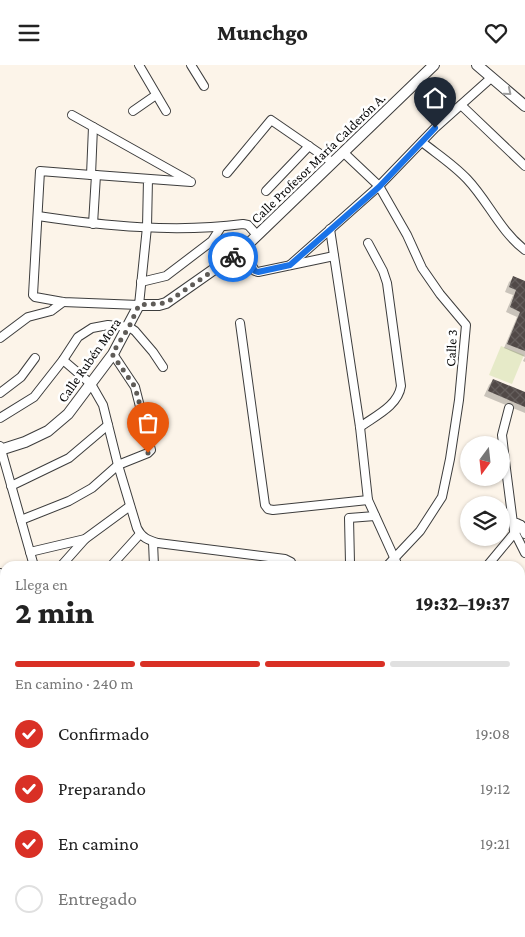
<!DOCTYPE html>
<html lang="es">
<meta charset="utf-8">
<style>
body{margin:0;font-family:"Crimson Pro",serif;background:#f2f2f2;color:#222;height:100vh;display:flex;flex-direction:column;font-size:19px;white-space:nowrap}
*{box-sizing:border-box;margin:0}
p{font-size:16px;color:#767676}
.icon{flex:none;width:28px;height:28px;fill:none;stroke:currentColor;stroke-width:2;stroke-linecap:round;stroke-linejoin:round}
.map{position:relative;flex:1;overflow:hidden}
.details{position:absolute;left:0px;top:496px;width:525px;height:376px;display:flex;flex-direction:column;background:#fff;border-radius:15px 15px 0 0;box-shadow:0 1px 4px #0004}
.details>*{flex:none}
.needle{width:32px;rotate:195deg}
.fabs{position:absolute;left:460px;top:371px;display:grid;gap:10px}
.fabs a{display:grid;place-items:center;width:50px;height:50px;border-radius:50%;background:#fff;box-shadow:0 1px 4px #0004;font-size:25px}
.pin{position:absolute;display:grid;place-items:center;width:42px;height:42px;color:#fff;margin:-51px -21px;border-radius:50% 50% 50% 0;rotate:-45deg;box-shadow:0 0 5px #0007}
.pin .icon{rotate:45deg}
.courier{position:absolute;display:grid;place-items:center;width:50px;height:50px;margin:-25px;border:4px solid #1a73e8;border-radius:50%;background:#fff;color:#222;box-shadow:0 1px 6px #0007}
.summary em{font-style:normal;font-weight:800}
.summary div{display:flex;flex-direction:column-reverse}
.summary{display:flex;align-items:center;justify-content:space-between;height:85px;padding:0 15px}
h1{font-size:32px;font-weight:800;line-height:38px}
.bar{display:grid;grid-template-columns:repeat(4,1fr);gap:8px 5px;align-content:center;height:60px;padding:0 15px}
.bar i{height:6px;border-radius:4px;background:#e0e0e0}
.bar .active{background:#d93025}
.bar p{grid-column:span 4}
ol{padding:0 15px;list-style:none}
li{display:flex;align-items:center;gap:15px;height:55px}
li p{margin-inline-start:auto}
li .icon{padding:5px;border-radius:50%;background:#d93025;color:#fff;stroke-width:4}
li:last-child{color:#767676}
li i{width:28px;height:28px;border:2px solid #e0e0e0;border-radius:50%}
header{display:flex;justify-content:space-between;align-items:center;height:65px;padding:0 15px;background:#fff;font-size:22px;font-weight:800}
.map>svg:first-child{display:block}
.pitch{fill:#e6eac8}
.shadow{fill:#0003}
.building{fill:url(#building-cross-hatch)}
.lines{fill:none;stroke-linecap:round;stroke-linejoin:round}
.minor-casing{stroke:#3d3d3d;stroke-width:10}
.tertiary-casing{stroke:#3d3d3d;stroke-width:12}
.minor{stroke:#fff;stroke-width:8}
.tertiary{stroke:#fff;stroke-width:10}
.oneway{stroke:#9d9d9d}
.done{stroke:#5f5c58;stroke-width:5;stroke-dasharray:0 9}
.route{stroke:#1a73e8;stroke-width:6}
.labels{text-anchor:middle;dominant-baseline:central;stroke-width:5;stroke-linejoin:round;paint-order:stroke}
.street-label{font-size:14px;fill:#0a0a0a;stroke:#fff}
</style>
<header><svg class="icon" aria-label="menu" viewBox="0 0 24 24"><path d="M4 6h16M4 12h16M4 18h16"/></svg>Munchgo<svg class="icon" aria-label="heart" viewBox="0 0 24 24"><path d="M12 20l-8-8c-3-5 5-10 8-4 3-6 11-1 8 4z"/></svg></header>
<div class="map">
<svg width="525" height="872" viewBox="0 0 525 872">
<defs>
<pattern id="building-cross-hatch" width="8" height="8" patternUnits="userSpaceOnUse" patternTransform="scale(1.25)"><rect width="8" height="8" fill="#514947"/><path d="M0 0l8 8M0 8l8-8" fill="none" stroke="#655f5d"/></pattern>
</defs>
<rect width="100%" height="100%" fill="#fcf4e9"/>
<!-- pitch -->
<path class="pitch" d="M501,281l23,9 -12,29 -23,-9z"/>
<!-- shadow -->
<g class="shadow">
<path d="M514,212l11,5v80l-2,-1 2,-4 -21,-9 13,-31 -11,-5 7,-17 -8,-3 4,-10z"/>
<path d="M493,315l32,13v20l-41,-17 5,-11z"/>
<path d="M525,860v12h-23l9,-4h9v-5z"/>
</g>
<!-- building -->
<g class="building">
<path d="M513,211l12,5v70l-18,-7 13,-32 -10,-5 6,-17 -7,-3z"/>
<path d="M493,314l32,13v15l-37,-16z"/>
</g>
<g class="lines">
<!-- minor casing -->
<g class="minor-casing">
<g id="minor">
<path d="M139,0l27,46"/>
<path d="M191,0l13,21"/>
<path d="M461,40l64,61"/>
<path d="M133,46l23,-16"/>
<path d="M72,50l116,65"/>
<path d="M422,77c15,12 32,23 45,37 21,22 33,52 58,71"/>
<path d="M343,87l36,34 28,49 15,33 18,26 26,31 -7,75 -9,59 -8,38 -22,34 -33,35"/>
<path d="M227,108l44,-53 61,42"/>
<path d="M91,110l2,-48"/>
<path d="M148,114l-1,48 -8,78 -76,-3 -28,-5 -2,-2 7,-124 51,4h5l95,7"/>
<path d="M266,126l43,-45"/>
<path d="M38,151c67,10 138,17 205,8l5,1 9,10"/>
<path d="M93,159l3,-49"/>
<path d="M330,164l30,198 8,73 30,66"/>
<path d="M243,184l12,22 3,1 76,-16"/>
<path d="M290,200l89,-79 56,-58 56,-50"/>
<path d="M141,217l25,-6 46,-35 9,-14"/>
<path d="M240,258l25,182 3,4 5,1 95,-10"/>
<path d="M0,273l28,-21 23,-6 12,-9"/>
<path d="M63,295l28,24 12,21 15,60 19,63c5,10 11,12 21,15l127,16 6,3 1,4"/>
<path d="M0,328l21,-16 14,-19"/>
<path d="M509,343l-7,27 3,26 9,70 11,22"/>
<path d="M0,353l34,-21 29,-37 15,-23 14,-9 16,-3 21,2 6,4 18,21 10,15"/>
<path d="M360,362c15,-11 38,-21 41,-41l-14,-103 -4,-12 -15,-28"/>
<path d="M0,381l34,120"/>
<path d="M11,421l58,-28 39,-33"/>
<path d="M21,455l48,-19 23,-13 26,-23 30,-12 3,-3 -16,-63 -22,-33"/>
<path d="M517,458l4,2 4,9"/>
<path d="M153,477l1,24"/>
<path d="M30,487l55,-13 45,-33"/>
<path d="M350,498l-1,-45 26,-2"/>
<path d="M61,501l24,-27"/>
<path d="M111,501l29,-32"/>
<path d="M487,501l34,-41"/>
<path d="M0,508l5,17"/>
<path d="M520,590l5,-7"/>
<path d="M0,593l5,-1"/>
<path d="M0,630l5,-1"/>
<path d="M0,665l5,-1"/>
<path d="M0,702l5,-1"/>
<path d="M525,771l-3,13 3,17"/>
<path d="M41,868l1,4"/>
<path d="M68,868l1,4"/>
<path d="M300,868v4"/>
<path d="M380,868v4"/>
<path d="M91,869l18,3"/>
<path d="M156,872l2,-4"/>
<path d="M211,872l9,-4 11,4"/>
<path d="M457,872l1,-4"/>
</g>
</g>
<!-- tertiary casing -->
<g class="tertiary-casing">
<g id="tertiary">
<path d="M477,0l48,41"/>
<path d="M0,385l25,-8 23,-11 20,-17 45,-60 26,-49h20l7,-2 77,-54 191,-184"/>
</g>
</g>
<!-- minor -->
<use href="#minor" class="minor"/>
<!-- tertiary -->
<use href="#tertiary" class="tertiary"/>
</g>
<!-- one-way arrows -->
<defs><path id="oneway-chevron" d="M-2-3.5L2.5 0L-2 3.5" fill="none" stroke-width="1.6" stroke-linecap="round" stroke-linejoin="round" transform="scale(1.25)"/></defs>
<use class="oneway" href="#oneway-chevron" transform="translate(508 27) rotate(40)"/>
<g class="lines">
<!-- done -->
<path class="done" d="M148,388l3,-3v-4l-16,-59 -23,-33 17,-27 10,-22 27,-2 67,-46"/>
<!-- route -->
<path class="route" d="M233,192l10,-8 12,22 3,1 32,-7 89,-78 56,-59"/>
</g>
<g class="labels">
<!-- street labels -->
<g class="street-label">
<text transform="translate(318 93) rotate(-44)">Calle Profesor María Calderón A.</text>
<text transform="translate(451 283) rotate(-87)">Calle 3</text>
<text transform="translate(89 295) rotate(-55)">Calle Rubén Mora</text>
</g>
</g>
</svg>
<div class="fabs">
<a><svg class="needle" viewBox="-14 -14 28 28"><path d="M0-13l5 13h-10z" fill="#e53935"/><path d="M0 13l5-13h-10z" fill="#767676"/></svg></a>
<a><svg class="icon" aria-label="layers" viewBox="0 0 24 24"><path d="M12 4l9 5-9 5-9-5zM3 14l9 5 9-5"/></svg></a>
</div>
<div class="pin" style="left:148px;top:388px;background:#ea580c"><svg class="icon" aria-label="bag" viewBox="0 0 24 24"><path d="M5 8h14l-1 12H6zM9 8a3 3 0 0 1 6 0"/></svg></div>
<div class="pin" style="left:435px;top:63px;background:#1f2937"><svg class="icon" aria-label="home" viewBox="0 0 24 24"><path d="M3 11l9-7 9 7M6 9v11h12V9"/></svg></div>
<div class="courier" style="left:233px;top:192px"><svg class="icon" aria-label="bike" viewBox="0 0 24 24"><circle cx="6" cy="16" r="4"/><circle cx="18" cy="16" r="4"/><path d="M6 16l4-8h5l3 8M10 8l3 8H6M13 5h3"/></svg></div>
<section class="details">
<div class="summary"><div><h1>2 min</h1><p>Llega en</p></div><em>19:32–19:37</em></div>
<div class="bar"><i class="active"></i><i class="active"></i><i class="active"></i><i></i><p>En camino · 240 m</p></div>
<ol>
<li><svg class="icon" aria-label="check" viewBox="0 0 24 24"><path d="M5 12l5 5 9-10"/></svg>Confirmado<p>19:08</p></li>
<li><svg class="icon" aria-label="check" viewBox="0 0 24 24"><path d="M5 12l5 5 9-10"/></svg>Preparando<p>19:12</p></li>
<li><svg class="icon" aria-label="check" viewBox="0 0 24 24"><path d="M5 12l5 5 9-10"/></svg>En camino<p>19:21</p></li>
<li><i></i>Entregado</li>
</ol>
</section>
</div>
